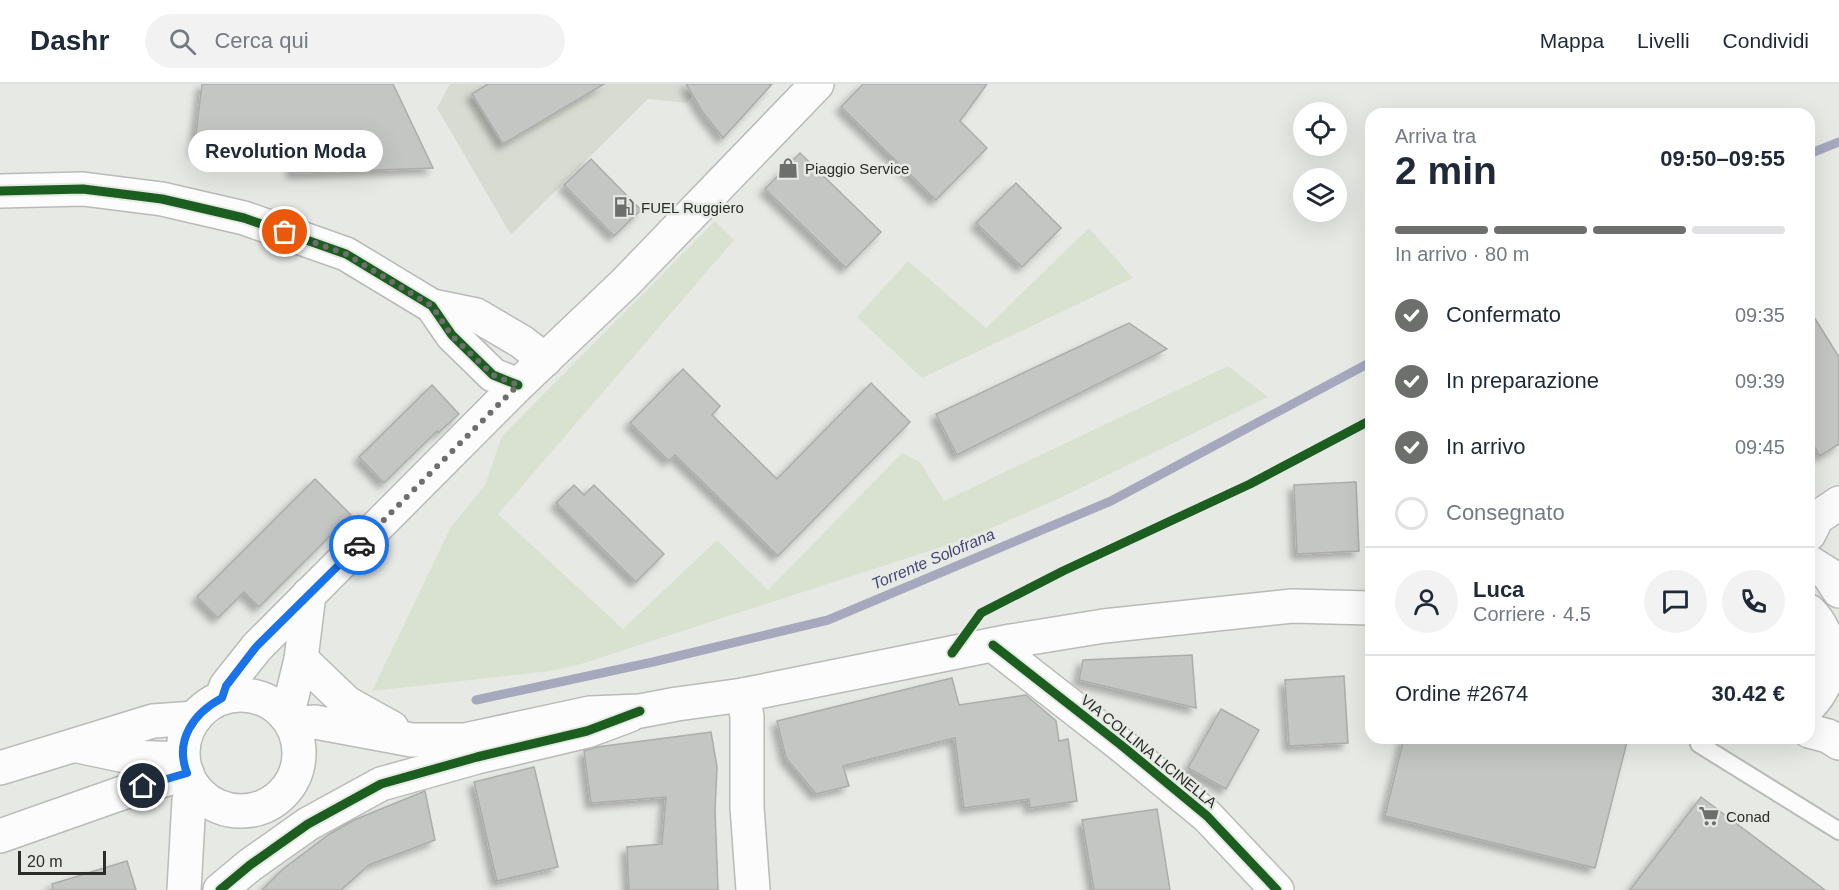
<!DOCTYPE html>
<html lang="it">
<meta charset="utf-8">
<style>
body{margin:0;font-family:Arial,sans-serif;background:#f2f2f3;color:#1f2937;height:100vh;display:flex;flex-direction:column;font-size:22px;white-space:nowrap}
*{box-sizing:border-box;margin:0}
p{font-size:20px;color:#747a83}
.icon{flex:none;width:33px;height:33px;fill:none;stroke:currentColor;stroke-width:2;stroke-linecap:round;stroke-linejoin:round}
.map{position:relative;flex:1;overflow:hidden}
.sheet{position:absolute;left:1365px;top:24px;width:450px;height:636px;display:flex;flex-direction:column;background:#fff;border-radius:18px;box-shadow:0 6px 24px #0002}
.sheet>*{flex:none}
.controls{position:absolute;left:1293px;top:18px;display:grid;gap:12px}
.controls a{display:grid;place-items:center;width:54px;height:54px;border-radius:50%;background:#fff;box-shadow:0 6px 24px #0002;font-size:30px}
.scale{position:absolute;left:18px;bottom:15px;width:88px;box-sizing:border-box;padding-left:6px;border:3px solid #2c2d2b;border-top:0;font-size:16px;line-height:21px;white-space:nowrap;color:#2c2d2b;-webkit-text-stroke:4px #e7eae4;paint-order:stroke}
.pin{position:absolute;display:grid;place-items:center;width:51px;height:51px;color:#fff;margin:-26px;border:3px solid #fff;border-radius:50%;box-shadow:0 2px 6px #0007}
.courier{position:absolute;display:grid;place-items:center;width:60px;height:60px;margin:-30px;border:4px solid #1a73e8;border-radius:50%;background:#fff;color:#222;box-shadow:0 2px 8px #0007}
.bubble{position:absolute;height:42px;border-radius:21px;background:#fff;box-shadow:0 6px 24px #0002;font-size:20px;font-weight:800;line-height:42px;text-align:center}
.overview em{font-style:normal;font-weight:800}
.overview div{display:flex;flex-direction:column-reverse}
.overview{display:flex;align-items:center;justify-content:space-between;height:102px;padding:0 30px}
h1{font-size:39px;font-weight:800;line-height:45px}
.bar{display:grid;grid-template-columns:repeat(4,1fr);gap:9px 6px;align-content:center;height:72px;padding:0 30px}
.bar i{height:8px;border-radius:4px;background:#e0e1e3}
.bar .active{background:#6d6f6c}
.bar p{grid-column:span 4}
.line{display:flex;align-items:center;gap:15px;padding:0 30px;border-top:2px solid #e0e1e3}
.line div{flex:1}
.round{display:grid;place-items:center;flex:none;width:63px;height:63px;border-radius:32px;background:#f2f2f3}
ol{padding:0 30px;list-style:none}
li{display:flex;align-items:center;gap:18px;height:66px}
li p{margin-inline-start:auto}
li .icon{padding:6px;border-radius:50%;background:#6d6f6c;color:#fff;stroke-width:4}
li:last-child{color:#747a83}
li i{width:33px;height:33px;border:3px solid #e0e1e3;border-radius:50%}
header{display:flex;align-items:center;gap:36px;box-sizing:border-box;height:84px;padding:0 30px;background:#fff;border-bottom:2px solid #e0e1e3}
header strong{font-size:28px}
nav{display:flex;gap:33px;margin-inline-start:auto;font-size:21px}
.search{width:420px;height:54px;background:#f2f2f3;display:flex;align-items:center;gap:15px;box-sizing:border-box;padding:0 21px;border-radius:33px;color:#747a83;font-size:22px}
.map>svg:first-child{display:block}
.built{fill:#d7dbd2}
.green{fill:#d9e2d0}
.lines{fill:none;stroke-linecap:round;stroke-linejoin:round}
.stream{stroke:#a6a9be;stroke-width:9}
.building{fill:#c4c6c3;stroke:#acadab;stroke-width:1.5;filter:url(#shadow)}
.service-casing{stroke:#b9bbb8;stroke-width:20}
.minor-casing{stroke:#b9bbb8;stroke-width:36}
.tertiary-casing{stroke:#b9bbb8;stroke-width:36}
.secondary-casing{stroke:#b9bbb8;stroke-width:36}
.service{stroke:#fbfcfb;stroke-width:16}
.minor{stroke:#fbfcfb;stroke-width:33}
.tertiary{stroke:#fbfcfb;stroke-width:33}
.secondary{stroke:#fbfcfb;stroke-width:33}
.cycleway-casing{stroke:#e7eae4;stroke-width:13}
.cycleway{stroke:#1b5e20;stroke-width:9}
.done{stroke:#6d6f6c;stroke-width:6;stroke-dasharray:0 10.8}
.route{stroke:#1a73e8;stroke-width:8}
.labels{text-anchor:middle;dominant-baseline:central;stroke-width:5;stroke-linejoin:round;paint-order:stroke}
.poi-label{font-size:15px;fill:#2c2d2b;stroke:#e7eae4;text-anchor:start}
.street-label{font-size:15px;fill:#2c2d2b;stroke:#e7eae4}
.water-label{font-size:16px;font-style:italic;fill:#454777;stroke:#e7eae4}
</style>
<header>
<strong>Dashr</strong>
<div class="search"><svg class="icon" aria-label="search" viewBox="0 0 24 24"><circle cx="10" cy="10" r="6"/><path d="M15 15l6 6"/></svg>Cerca qui</div>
<nav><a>Mappa</a><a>Livelli</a><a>Condividi</a></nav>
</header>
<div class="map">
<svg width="1839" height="806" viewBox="0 0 1839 806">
<defs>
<filter id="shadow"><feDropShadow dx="-5.5" dy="5.5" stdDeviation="3" flood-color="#0004"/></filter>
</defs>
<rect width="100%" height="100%" fill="#e7e9e5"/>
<!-- built -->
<path class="built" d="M450,0h250l-13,19 -39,-4 -137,136 -74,-127z"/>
<!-- green -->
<g class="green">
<path d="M715,137l19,19 -236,274 125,115 94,-89 51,50 134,-137 18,9 24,39 284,-135 40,31 -208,101 -94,41 -388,126 -28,6 -178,20 79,-164 34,-42 17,-49z"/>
<path d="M1089,144l44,50 -211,100 -65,-61 51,-56 78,67z"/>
</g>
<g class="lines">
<!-- stream -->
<g class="stream">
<path d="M1809,70l30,-12"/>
<path d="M476,616l177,-38 175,-42 283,-119 260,-139"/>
</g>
</g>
<!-- building -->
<g class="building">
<path d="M202,0h191l40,84 -140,5 -2,-23 -97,1z"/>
<path d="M488,0h116l-101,60 -31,-50z"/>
<path d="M686,0h86l-49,54 -21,-27z"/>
<path d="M863,0h124l-27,37 27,27 -51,52 -95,-93z"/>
<path d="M800,69l81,79 -35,36 -81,-79z"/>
<path d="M591,75l50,51 -27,26 -50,-51z"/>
<path d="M1016,99l45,45 -39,39 -46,-44z"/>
<path d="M1809,225l30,48v87l-19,12 -11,-18z"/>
<path d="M1129,239l38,26 -210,106 -21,-41z"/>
<path d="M683,285l37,37 -8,9 65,64 94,-96 39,39 -132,134 -103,-101 -6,6 -39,-38z"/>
<path d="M432,301l27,29 -21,19 -1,-2 -53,52 -25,-26z"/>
<path d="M315,395l36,36 -92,92 -15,-15 -26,26 -21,-21z"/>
<path d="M1356,398l3,69 -62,3 -3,-69z"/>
<path d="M574,401l10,10 10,-10 70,69 -28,28 -80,-79z"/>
<path d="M1192,571l4,53 -117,-28 4,-20z"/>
<path d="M1344,592l4,67 -59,3 -4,-66z"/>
<path d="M952,594l7,27 67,-10 30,26 3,20 9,-2 9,62 -47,7 -1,-9 -65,9 -9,-70 -112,28 6,20 -33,8 -30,-36 -9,-37z"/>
<path d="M1221,625l38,21 -33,59 -38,-21z"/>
<path d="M711,648l6,35 -2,43 3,80h-89l-2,-43 35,-3 4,-47 -75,6 -7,-52 13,-4z"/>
<path d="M1404,654h224l-33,130 -210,-52z"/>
<path d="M534,683l24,100 -61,14 -23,-99z"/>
<path d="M425,707l10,49 -66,25 -28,25h-79l21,-21 48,-36 23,-13z"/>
<path d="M1701,713l124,93h-195z"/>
<path d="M1157,725l13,81h-76l-12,-70z"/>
<path d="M127,777l9,29h-83l-1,-6z"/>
</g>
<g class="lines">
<!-- service casing -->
<g class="service-casing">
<path id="service" d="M1699,660l140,87"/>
</g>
<!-- minor casing -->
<g class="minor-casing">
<g id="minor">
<path d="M0,107l83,-2 79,10 82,19 102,36 86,52 20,29 41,40 25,10"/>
<path d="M432,222l44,9 46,27 23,18"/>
<path d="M1809,450l8,-16 22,-15"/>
<path d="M1809,478l19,12 11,17"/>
<path d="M993,561l128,100 86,71 70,74"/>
<path d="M743,611l4,21v91l6,83"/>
<path d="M184,806l5,-90 7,-10"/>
<path d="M220,806l30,-25 58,-41 73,-40 96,-27 110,-26 43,-16"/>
</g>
</g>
<!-- tertiary casing -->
<g class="tertiary-casing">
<g id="tertiary">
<path d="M78,662l52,11 53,2"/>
<path d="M0,684l153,-47 42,-3"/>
</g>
</g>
<!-- secondary casing -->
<g class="secondary-casing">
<g id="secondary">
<path d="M1809,527c27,26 27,68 0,95"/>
<path d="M301,575l46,44 45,25"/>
<circle cx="241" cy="669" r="58"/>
<path d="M222,614l4,-12 31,-39 261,-262 107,-102 192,-199"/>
<path d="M287,633l14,-58 8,-65"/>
<path d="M292,640l23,-2 97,18h53l125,-27 50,-2 37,-7 66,-9 268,-54 93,-15 188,-20 79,2"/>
<path d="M1809,647l19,5 11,7"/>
<path d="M0,752l122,-43 65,-20"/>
</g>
</g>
<!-- service -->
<use href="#service" class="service"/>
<!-- minor -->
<use href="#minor" class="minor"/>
<!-- tertiary -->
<use href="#tertiary" class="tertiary"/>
<!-- secondary -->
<use href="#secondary" class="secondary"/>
<!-- cycleway casing -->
<g class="cycleway-casing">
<g id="cycleway">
<path d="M0,107l83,-2 79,10 82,19 102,36 86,52 20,29 41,40 25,10"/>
<path d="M993,561l128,100 86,71 70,74"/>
<path d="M952,569l29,-40 82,-42 187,-87 121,-64"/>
<path d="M220,806l30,-25 58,-41 73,-40 96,-27 110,-26 53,-20"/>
</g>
</g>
<!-- cycleway -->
<use href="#cycleway" class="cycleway"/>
</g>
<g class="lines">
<!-- done -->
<path class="done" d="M285,148l61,22 86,52 20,30 41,39 25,10 -159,160"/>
<!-- route -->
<path class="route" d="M143,702l44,-13c-13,-33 7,-60 35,-75l4,-12 30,-39 103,-102"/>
</g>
<!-- icons -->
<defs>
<g id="shop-bare" transform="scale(1.62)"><path d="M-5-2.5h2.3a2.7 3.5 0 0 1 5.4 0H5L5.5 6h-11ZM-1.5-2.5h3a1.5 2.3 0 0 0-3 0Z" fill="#6d6f6c" stroke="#e7eae4" stroke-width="2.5" paint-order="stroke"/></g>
<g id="fuel-bare" transform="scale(1.62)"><path d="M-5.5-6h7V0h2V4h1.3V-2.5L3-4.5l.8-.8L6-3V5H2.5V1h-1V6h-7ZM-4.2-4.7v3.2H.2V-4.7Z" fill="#6d6f6c" stroke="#e7eae4" stroke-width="2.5" paint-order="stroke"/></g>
<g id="supermarket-bare" transform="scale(1.62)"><path d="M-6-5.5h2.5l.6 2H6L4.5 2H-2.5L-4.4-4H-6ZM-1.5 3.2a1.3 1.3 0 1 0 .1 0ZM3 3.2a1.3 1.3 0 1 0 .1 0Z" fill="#6d6f6c" stroke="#e7eae4" stroke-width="2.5" paint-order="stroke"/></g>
</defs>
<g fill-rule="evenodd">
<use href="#shop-bare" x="788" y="84"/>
<use href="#fuel-bare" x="624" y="123"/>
<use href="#supermarket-bare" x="1709" y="732"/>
</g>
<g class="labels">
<!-- poi labels -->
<g class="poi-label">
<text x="805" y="84">Piaggio Service</text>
<text x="641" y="123">FUEL Ruggiero</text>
<text x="1726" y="732">Conad</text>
</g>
<!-- street labels -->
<g class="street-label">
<text transform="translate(1149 667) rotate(39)">VIA COLLINA LICINELLA</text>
</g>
<!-- water labels -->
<g class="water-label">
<text transform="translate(933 475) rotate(-23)">Torrente Solofrana</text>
</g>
</g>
</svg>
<div class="controls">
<a><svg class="icon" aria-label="locate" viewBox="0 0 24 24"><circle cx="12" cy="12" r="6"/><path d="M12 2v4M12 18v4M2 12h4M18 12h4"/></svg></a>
<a><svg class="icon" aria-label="layers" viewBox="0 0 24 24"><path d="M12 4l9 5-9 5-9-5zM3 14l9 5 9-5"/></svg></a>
</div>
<div class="scale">20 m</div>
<div class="pin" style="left:285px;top:148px;background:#ea580c"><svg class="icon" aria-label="bag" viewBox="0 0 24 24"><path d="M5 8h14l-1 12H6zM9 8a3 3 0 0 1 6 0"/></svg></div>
<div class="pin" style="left:143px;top:702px;background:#1f2937"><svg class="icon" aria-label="home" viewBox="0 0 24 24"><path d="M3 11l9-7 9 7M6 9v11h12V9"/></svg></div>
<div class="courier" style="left:359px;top:461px"><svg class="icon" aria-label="car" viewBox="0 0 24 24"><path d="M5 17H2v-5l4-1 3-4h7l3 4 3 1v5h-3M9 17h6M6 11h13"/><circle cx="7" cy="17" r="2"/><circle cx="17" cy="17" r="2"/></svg></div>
<div class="bubble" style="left:188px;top:46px;width:195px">Revolution Moda</div>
<section class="sheet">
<div class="overview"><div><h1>2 min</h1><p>Arriva tra</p></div><em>09:50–09:55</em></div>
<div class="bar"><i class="active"></i><i class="active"></i><i class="active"></i><i></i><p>In arrivo · 80 m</p></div>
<ol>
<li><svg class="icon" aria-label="check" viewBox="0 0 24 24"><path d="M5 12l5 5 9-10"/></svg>Confermato<p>09:35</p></li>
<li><svg class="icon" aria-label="check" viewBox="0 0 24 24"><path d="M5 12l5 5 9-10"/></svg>In preparazione<p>09:39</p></li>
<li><svg class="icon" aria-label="check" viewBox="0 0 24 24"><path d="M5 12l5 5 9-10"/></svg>In arrivo<p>09:45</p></li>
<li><i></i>Consegnato</li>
</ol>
<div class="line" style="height:108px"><a class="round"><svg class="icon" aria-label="person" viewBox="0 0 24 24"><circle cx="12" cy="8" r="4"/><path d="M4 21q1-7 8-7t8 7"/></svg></a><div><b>Luca</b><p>Corriere · 4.5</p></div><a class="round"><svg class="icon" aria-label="chat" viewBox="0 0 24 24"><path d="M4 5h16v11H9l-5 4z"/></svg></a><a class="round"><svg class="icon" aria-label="phone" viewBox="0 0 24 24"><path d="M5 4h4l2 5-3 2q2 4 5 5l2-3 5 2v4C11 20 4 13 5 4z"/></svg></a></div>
<div class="line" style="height:78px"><div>Ordine #2674</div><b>30.42 €</b></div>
</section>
</div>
